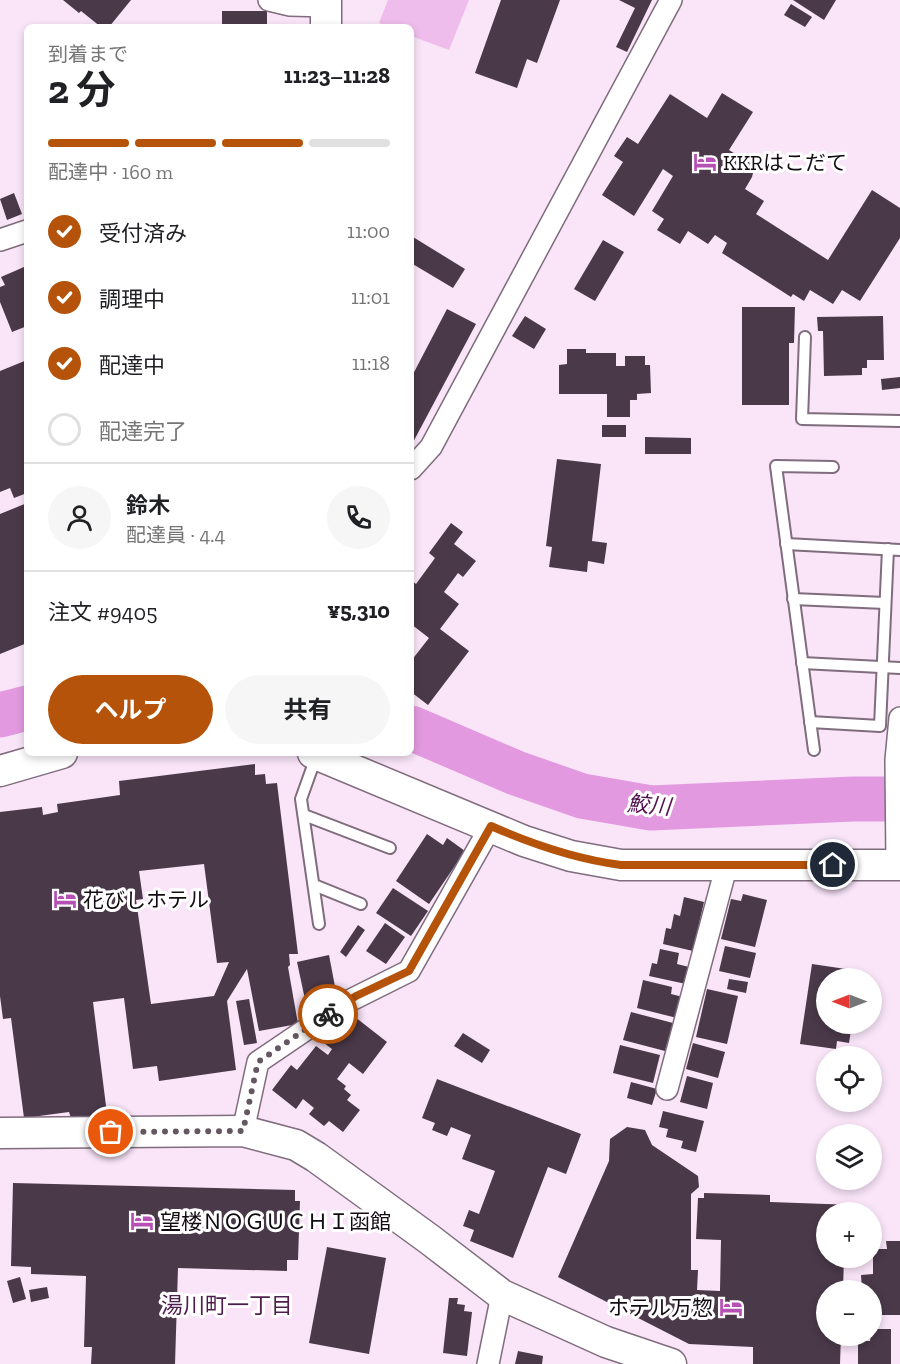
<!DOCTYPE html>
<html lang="ja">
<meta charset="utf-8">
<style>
body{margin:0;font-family:"Zilla Slab","Noto Sans JP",serif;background:#f6f6f6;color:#202124;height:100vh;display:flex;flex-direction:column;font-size:22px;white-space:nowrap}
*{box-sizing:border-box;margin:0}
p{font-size:20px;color:#757577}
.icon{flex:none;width:33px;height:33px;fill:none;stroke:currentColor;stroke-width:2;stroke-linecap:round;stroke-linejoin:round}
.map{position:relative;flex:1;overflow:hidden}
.panel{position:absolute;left:24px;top:24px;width:390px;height:732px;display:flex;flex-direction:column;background:#fff;border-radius:9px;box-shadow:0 3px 9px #0003}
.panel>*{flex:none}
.needle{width:39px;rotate:270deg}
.buttons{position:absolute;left:816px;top:968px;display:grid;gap:12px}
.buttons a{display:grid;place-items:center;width:66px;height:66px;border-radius:50%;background:#fff;box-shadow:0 3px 9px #0003;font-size:30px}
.pin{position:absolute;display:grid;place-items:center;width:51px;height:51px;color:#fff;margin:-26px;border:3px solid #fff;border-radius:50%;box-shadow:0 2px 6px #0007}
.courier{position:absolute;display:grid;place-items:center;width:60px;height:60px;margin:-30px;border:4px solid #b45309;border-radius:50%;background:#fff;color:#222;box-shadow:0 2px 8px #0007}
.headline em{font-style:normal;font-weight:700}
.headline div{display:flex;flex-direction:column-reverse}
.headline{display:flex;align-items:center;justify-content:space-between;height:102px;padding:0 24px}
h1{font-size:39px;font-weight:700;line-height:45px}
.bar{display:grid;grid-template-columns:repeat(4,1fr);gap:9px 6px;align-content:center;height:72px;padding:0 24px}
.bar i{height:8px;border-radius:4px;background:#e0e0e0}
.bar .active{background:#b45309}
.bar p{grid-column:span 4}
.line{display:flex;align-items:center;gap:15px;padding:0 24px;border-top:2px solid #e0e0e0}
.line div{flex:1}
.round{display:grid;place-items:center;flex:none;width:63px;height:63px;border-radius:32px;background:#f6f6f6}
ol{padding:0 24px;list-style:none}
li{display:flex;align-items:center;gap:18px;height:66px}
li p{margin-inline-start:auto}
li .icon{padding:6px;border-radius:50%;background:#b45309;color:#fff;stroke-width:4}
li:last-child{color:#757577}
li i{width:33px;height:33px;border:3px solid #e0e0e0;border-radius:50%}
.action{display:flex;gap:12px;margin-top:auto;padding:12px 24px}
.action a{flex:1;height:69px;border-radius:36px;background:#b45309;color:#fff;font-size:24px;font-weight:700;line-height:69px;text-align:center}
.action a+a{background:#f6f6f6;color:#202124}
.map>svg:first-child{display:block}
.green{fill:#eebdeb}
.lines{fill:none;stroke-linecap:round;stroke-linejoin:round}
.river{stroke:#e299df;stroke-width:45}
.building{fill:#4a3949;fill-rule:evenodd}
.lane-casing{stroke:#7f6c7d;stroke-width:14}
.street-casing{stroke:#7f6c7d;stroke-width:24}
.secondary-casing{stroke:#7f6c7d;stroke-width:33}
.lane{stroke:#fff;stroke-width:10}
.street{stroke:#fff;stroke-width:21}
.secondary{stroke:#fff;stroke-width:30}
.done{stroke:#635762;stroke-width:6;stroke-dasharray:0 10.8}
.route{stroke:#b45309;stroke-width:8}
.labels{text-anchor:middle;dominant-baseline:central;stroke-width:6;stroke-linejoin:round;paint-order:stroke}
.poi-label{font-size:21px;fill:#120b12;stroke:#fff;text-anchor:start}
.water-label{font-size:22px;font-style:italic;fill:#541353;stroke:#fff}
.neighbourhood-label{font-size:22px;fill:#4e1d4d;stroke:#fff}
</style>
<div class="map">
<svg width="900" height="1364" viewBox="0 0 900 1364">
<rect width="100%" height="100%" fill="#f9e4f8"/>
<!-- green -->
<path class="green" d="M388,0h81l-20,50 -38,-14v-9h-22l-10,-4z"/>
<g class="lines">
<!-- river -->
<g class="river">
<path d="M0,715l27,-7"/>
<path d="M411,728l105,45 66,23 69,12 202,-9h47"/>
</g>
</g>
<!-- building -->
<g class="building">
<path d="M63,0h68l-22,27h-8l-20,-16 -2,2z"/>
<path d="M501,0h59l-23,63 -10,-4 -10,29 -42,-15z"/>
<path d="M619,0h33l-25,52 -11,-5 19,-39z"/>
<path d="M793,0h43l-12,20z"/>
<path d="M791,4l21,13 -7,10 -21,-12z"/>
<path d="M222,11h45v13h15v3h-60z"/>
<path d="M722,93l31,19 -24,38 21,13 4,6 -2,8 -7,12 19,12 -8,13 72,46 44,-70 28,18v30l-40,63 -18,-11 -9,14 -23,-14 -6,11 -11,-7 -2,3 -69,-44 5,-10 -12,-8 -7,9 -20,-13 -8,13 -23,-14 7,-11 -12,-8 21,-35 -10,-7 -29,47 -32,-21 21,-33 -9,-6 13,-19 11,7 32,-50 37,24z"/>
<path d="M14,193l8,21 -15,6 -7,-21z"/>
<path d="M413,237l52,32 -12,19 -42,-25v-23z"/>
<path d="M603,240l21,12 -29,49 -21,-12z"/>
<path d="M24,267l3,7v52l-15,6 -12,-30v-15l5,-2 -4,-8z"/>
<path d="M742,307h53l-1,36h-5v62h-47z"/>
<path d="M447,309l29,15 -65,122v-68z"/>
<path d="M525,316l21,13 -12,20 -22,-13z"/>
<path d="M883,316l1,44h-17v8h-5v7l-38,1 -1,-45h-5l-1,-14z"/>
<path d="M567,349h19v4h30v13h9v-10h20v9h5l1,28 -14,1v6h-7v17h-23v-23h-48v-29l8,-1z"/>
<path d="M27,360v133l-13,5 -4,-10 -10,4v-121z"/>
<path d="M900,377v11l-18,2 -1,-11z"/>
<rect x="602" y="425" width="24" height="12"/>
<path d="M645,437l46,1v16h-46z"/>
<path d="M557,459l44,5 -9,77 15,2 -3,21 -16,-3 -1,11 -38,-5 3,-20 -6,-1z"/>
<path d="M27,503v140l-27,11v-140z"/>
<path d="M451,523l12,9 -9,12 22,17 -13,16 -5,-4 -14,19 15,12 -19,25 29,22 -41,54 -17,-13v-31l18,-23 -18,-14v-44l5,4 19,-26 -6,-5z"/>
<path d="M255,764v11l10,-1 1,10 11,-1 21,171h-9l1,11 -2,2 10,57 -39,7 -12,-62 -20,32 9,69 -77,11 -2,-15 -24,3 -9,-71 -31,4 14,112 -36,4 -2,-6 -45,6 -13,-100 -8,1 -3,-23v-184l42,-5 1,8 15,-3 -1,-8 63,-9 -1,-14zM204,864l13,99 12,-1 -15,34 -63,8 -15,-104 7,-1 -4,-28z"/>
<path d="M427,834l16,11 4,-7 18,13 -36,53 -33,-23z"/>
<path d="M393,888l35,23 -17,25 -35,-23z"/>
<path d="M743,894l24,6 -12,47 -34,-8 10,-40 10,2z"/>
<path d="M684,897l20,5 -11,49 -30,-7 3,-16 5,1 3,-15 6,2z"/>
<path d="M385,923l20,14 -19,27 -20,-13z"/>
<path d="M358,925l7,5 -19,27 -6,-5z"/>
<path d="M725,946l31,7 -6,25 -31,-7z"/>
<path d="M660,949l19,4 -2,11 12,3 -3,17 -37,-8 3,-13 5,1z"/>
<path d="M329,955l8,42 -31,7 -9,-42z"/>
<path d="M812,964l47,7v7h-33v45l26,1 -3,19 -12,-2 -1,8 -36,-5z"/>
<path d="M729,979l19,3 -2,11 -19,-4z"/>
<path d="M643,980l29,7 -1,7 12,3 -6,21 -40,-10z"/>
<path d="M707,989l31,7 -11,48 -31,-7z"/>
<path d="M249,999l8,44 -13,2 -8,-44z"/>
<path d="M631,1012l42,11 -8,28 -42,-11z"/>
<path d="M355,1017l32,25 -24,32 -14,-11 -12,16 9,7 -2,3 7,6 -4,5 13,10 -17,22 -14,-11 -5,5 -15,-12 5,-6 -11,-9 -7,10 -24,-19 19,-25 6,5 19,-24 12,9 4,-6 -8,-6 11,-13 6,5z"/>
<path d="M463,1033l27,17 -8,13 -28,-17z"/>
<path d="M693,1043l32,9 -7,26 -32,-9z"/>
<path d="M620,1045l40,10 -7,28 -40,-10z"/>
<path d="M687,1076l26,7 -6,26 -27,-7z"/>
<path d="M437,1079l144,55 -15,40 -18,-7 -35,91 -43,-17 4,-11 -11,-4 6,-16 10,4 16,-43 -33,-12 9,-24 -20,-8 -4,9 -15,-6 3,-7 -13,-5z"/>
<path d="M631,1082l26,7 -5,16 -25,-7z"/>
<path d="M663,1111l41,10 -8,31 -15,-4 2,-7 -17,-4 2,-8 -9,-2z"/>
<path d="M627,1127l18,3 7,15 46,31 1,11 -8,7v76h7l-1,20 23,1 1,-51 -25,-1 2,-41h6v-5l66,2v7l84,3v7h-28v45h18l-1,33h-17v45h15l-1,29h-87v-17l-64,-3 -131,-67 51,-116 1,-22z"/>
<path d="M13,1183l282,7v11h5l-2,59h-11v11l-109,-3 -3,96h-84l1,-17h-8l2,-71 -55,-2v-7l-20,-1z"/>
<path d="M886,1241h14v74h-23v9h-5v-34h-10l-1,-15 12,-1v-25h14z"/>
<path d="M327,1247l59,11 -17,96 -60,-11z"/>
<path d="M20,1277l6,22 -13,4 -6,-22z"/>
<path d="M47,1287l2,11 -18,4 -2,-12z"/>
<path d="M449,1298h9l-1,6 8,1 -1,6 8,1 -5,44 -24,-3z"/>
<path d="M872,1329h19v35h-33v-23h12z"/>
<path d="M518,1351l25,5 -1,8h-27z"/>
</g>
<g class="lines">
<!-- lane casing -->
<g class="lane-casing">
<g id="lane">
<path d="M805,337l-3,82 98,2"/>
<path d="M786,544l114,6"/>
<path d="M793,599l92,4"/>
<path d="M802,663l98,5"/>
<path d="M810,722l70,4 8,-177"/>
<path d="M814,750l-38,-284 57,1"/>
<path d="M316,757l-15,42 18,125"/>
<path d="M304,815l86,33"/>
<path d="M314,885l47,19"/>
</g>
</g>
<!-- street casing -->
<g class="street-casing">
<g id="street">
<path d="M269,0l21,5 36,1"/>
<path d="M0,240l27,-9"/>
<path d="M411,469l20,-22 240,-447"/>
<path d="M897,865l-1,-105 4,-42"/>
<path d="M667,1089l60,-225"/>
<path d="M243,1131l15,-69 87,-59 64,-32 82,-145"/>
<path d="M488,1364l14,-69"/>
</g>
</g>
<!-- secondary casing -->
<g class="secondary-casing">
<g id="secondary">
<path d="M326,27v-27"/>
<path d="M313,753l211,88 47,15 50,9h279"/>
<path d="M0,771l62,-18"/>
<path d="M0,1133l243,-2 53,14 20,12 113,82 73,56 104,47 65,22"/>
</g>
</g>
<!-- lane -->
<use href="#lane" class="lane"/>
<!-- street -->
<use href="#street" class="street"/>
<!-- secondary -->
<use href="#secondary" class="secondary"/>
</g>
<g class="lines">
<!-- done -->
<path class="done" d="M111,1132l132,-1 15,-69 70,-48"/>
<!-- route -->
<path class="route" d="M328,1014l28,-18 53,-25 82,-145c43,19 84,33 130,39h212"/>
</g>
<!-- icons -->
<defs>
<g id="hotel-bare" transform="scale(1.8)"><path d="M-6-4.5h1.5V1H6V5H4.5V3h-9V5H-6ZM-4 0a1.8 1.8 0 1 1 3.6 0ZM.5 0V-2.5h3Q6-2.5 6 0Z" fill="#b750b4" stroke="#fff" stroke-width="2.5" paint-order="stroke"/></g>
</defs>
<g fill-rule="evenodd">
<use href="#hotel-bare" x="705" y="162"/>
<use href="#hotel-bare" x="65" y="899"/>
<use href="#hotel-bare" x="142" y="1221"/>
<use href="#hotel-bare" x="731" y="1307"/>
</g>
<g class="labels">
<!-- poi labels -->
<g class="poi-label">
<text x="723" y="162">KKRはこだて</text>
<text x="83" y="899">花びしホテル</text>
<text x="160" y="1221">望楼ＮＯＧＵＣＨＩ函館</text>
<text x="713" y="1307" text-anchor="end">ホテル万惣</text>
</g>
<!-- water labels -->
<g class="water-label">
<text transform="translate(649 805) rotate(5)">鮫川</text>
</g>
<!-- neighbourhood labels -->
<g class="neighbourhood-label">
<text x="227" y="1305">湯川町一丁目</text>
</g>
</g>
</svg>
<div class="buttons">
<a><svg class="needle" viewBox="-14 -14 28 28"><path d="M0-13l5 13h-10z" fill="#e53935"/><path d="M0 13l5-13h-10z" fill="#757577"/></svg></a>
<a><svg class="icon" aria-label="locate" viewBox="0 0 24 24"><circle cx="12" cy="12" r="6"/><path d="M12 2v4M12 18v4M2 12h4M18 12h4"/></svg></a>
<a><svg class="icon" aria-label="layers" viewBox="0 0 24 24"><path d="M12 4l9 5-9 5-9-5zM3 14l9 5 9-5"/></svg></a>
<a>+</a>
<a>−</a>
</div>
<div class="pin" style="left:111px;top:1132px;background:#ea580c"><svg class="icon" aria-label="bag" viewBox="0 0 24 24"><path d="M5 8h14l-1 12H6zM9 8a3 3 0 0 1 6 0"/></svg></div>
<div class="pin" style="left:833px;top:865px;background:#1f2937"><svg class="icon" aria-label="home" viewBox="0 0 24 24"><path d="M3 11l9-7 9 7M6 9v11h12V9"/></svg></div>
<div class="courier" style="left:328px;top:1014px"><svg class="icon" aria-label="bike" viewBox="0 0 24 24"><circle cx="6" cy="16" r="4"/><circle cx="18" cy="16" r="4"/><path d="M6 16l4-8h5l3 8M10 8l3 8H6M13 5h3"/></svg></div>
<section class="panel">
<div class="headline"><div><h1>2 分</h1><p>到着まで</p></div><em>11:23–11:28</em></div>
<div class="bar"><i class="active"></i><i class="active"></i><i class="active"></i><i></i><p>配達中 · 160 m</p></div>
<ol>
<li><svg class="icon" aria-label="check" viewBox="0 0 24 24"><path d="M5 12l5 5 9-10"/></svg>受付済み<p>11:00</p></li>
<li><svg class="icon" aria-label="check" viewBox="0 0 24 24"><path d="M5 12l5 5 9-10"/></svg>調理中<p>11:01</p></li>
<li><svg class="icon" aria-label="check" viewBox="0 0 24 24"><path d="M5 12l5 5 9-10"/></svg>配達中<p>11:18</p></li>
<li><i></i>配達完了</li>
</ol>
<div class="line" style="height:108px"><a class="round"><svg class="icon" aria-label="person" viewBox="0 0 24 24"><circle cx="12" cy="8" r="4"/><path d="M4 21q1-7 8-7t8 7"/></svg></a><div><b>鈴木</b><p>配達員 · 4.4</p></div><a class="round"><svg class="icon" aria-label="phone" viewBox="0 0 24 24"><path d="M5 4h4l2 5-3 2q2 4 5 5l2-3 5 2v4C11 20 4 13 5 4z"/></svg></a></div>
<div class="line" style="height:78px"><div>注文 #9405</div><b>¥5,310</b></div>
<div class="action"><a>ヘルプ</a><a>共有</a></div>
</section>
</div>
